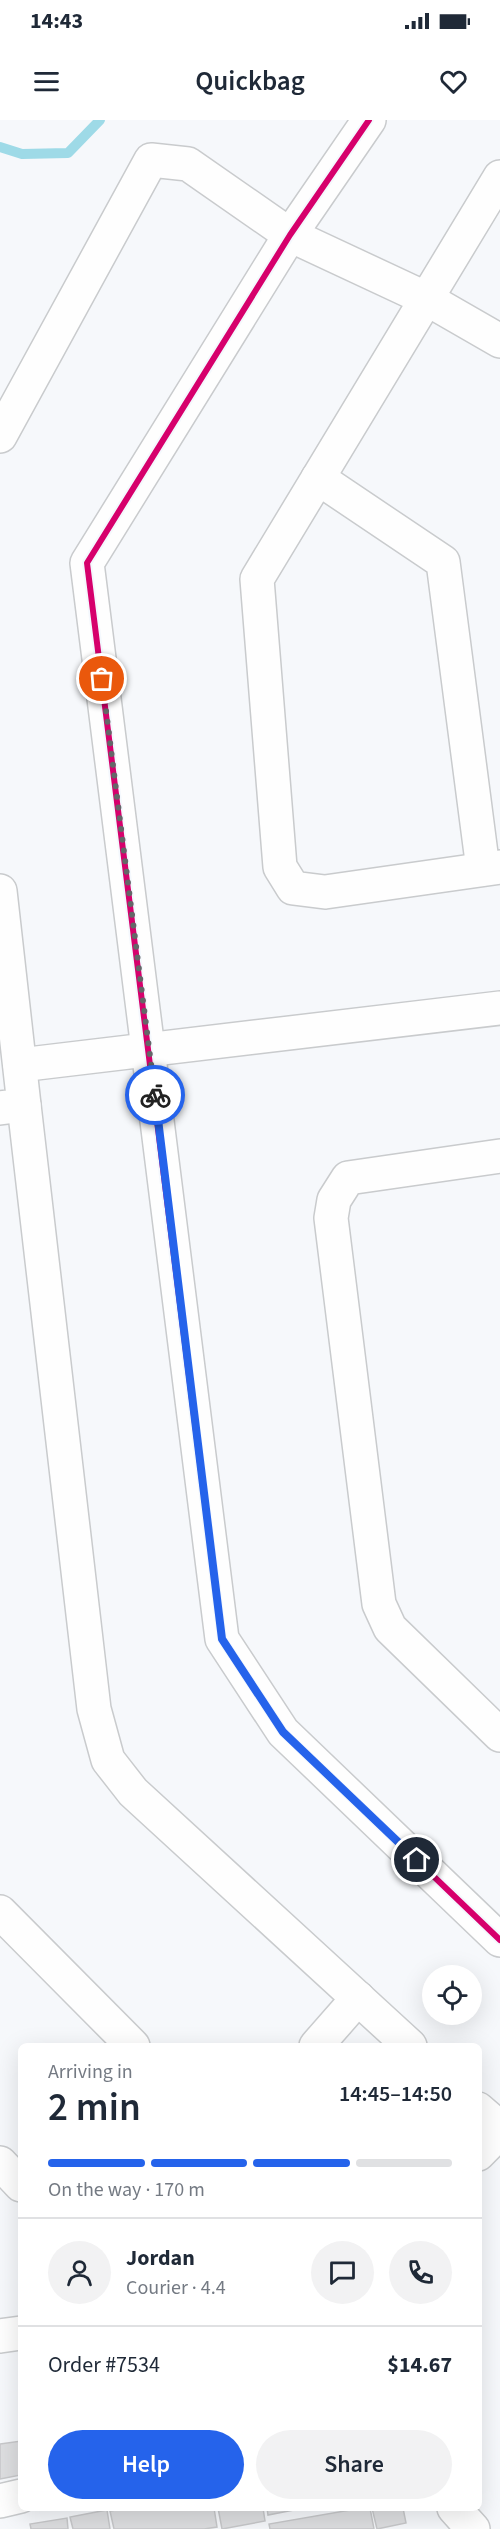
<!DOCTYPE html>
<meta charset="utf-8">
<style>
body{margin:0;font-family:"Source Sans 3",sans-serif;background:#f2f2f3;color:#1f2937;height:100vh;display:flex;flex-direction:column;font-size:22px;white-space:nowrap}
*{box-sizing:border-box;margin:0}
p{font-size:20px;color:#747a83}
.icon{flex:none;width:33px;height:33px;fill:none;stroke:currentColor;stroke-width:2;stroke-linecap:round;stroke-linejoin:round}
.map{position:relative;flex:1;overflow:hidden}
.sheet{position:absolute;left:18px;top:1923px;width:464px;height:468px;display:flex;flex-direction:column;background:#fff;border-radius:9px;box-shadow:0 6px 24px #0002}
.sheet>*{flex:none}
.controls{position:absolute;left:422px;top:1845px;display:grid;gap:12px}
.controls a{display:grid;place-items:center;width:60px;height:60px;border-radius:50%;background:#fff;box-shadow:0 6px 24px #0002;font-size:30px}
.pin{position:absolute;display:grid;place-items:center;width:51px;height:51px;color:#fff;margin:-26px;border:3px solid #fff;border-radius:50%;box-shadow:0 2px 6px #0007}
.courier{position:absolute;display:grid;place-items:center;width:60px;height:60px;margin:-30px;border:4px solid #2563eb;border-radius:50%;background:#fff;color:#222;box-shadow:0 2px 8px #0007}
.head em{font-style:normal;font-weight:600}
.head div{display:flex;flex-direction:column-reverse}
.head{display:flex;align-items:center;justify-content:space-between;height:102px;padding:0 30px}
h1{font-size:39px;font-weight:600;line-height:45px}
.bar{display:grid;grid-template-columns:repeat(4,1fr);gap:9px 6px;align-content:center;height:72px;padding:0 30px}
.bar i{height:8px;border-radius:4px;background:#e0e1e3}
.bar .on{background:#2563eb}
.bar p{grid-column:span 4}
.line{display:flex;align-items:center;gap:15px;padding:0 30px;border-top:2px solid #e0e1e3}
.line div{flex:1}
.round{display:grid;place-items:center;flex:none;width:63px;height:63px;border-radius:32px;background:#f2f2f3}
.cta{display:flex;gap:12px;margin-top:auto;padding:12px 30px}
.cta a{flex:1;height:69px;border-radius:36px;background:#2563eb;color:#fff;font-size:24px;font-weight:600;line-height:69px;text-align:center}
.cta a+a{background:#f2f2f3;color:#1f2937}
.status{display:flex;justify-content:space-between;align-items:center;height:42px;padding:0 30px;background:#fff;direction:ltr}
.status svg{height:16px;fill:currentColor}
header{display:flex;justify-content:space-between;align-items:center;height:78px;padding:0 30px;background:#fff;font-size:27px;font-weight:600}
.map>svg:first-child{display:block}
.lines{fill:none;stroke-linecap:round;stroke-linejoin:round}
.stream{stroke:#9edae7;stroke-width:10}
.building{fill:#dddee0;stroke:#c7c8ca;stroke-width:1.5}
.minor-casing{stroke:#c9cbcd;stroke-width:36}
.minor{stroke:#fefefe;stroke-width:33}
.cycleway-casing{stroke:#f4f8fd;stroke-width:10}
.cycleway{stroke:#d6006c;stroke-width:6}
.done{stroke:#646668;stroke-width:6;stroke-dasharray:0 10.8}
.route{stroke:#2563eb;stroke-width:8}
</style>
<div class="status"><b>14:43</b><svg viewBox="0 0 49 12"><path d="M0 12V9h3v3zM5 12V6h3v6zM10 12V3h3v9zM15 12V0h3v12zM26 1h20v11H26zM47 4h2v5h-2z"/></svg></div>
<header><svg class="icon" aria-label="menu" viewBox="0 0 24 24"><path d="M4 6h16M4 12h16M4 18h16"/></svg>Quickbag<svg class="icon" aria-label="heart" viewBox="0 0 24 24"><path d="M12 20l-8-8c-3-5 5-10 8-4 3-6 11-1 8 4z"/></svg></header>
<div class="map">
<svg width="500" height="2409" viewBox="0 0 500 2409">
<rect width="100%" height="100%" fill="#f6f8fb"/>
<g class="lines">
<!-- stream -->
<path class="stream" d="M0,27l22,7 46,-1 32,-33"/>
</g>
<!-- building -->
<g class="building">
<path d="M21,2321v34l-21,4v-35z"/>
<path d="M128,2388h86l3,19 -13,2h-90l-4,-18z"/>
<path d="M218,2388h45l2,13 -43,8z"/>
<path d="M267,2388h37l-36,7z"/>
<path d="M362,2388h8l4,21h-104l-1,-5z"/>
<path d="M372,2388h31l3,15 -29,6z"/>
<path d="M107,2390l3,19h-37l-3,-12z"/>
<path d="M67,2398l1,11h-37l-1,-5z"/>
</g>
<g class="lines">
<!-- minor casing -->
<g class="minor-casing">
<g id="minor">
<path d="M369,0l-79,115 -203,328 135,1076 61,93 217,208"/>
<path d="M500,57l-243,402 23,288 13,21 32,4 175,-25"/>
<path d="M0,316l151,-276 37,4 102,71 137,64 73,42"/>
<path d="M318,358l125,84 40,307"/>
<path d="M0,771l24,214 -24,3"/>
<path d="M20,945l480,-57"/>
<path d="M24,985l70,604 14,51 25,32 277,254"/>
<path d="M500,1036l-152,22 -14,22 -3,18 48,386 11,24 110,107"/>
<path d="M0,1792l133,134"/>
<path d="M316,1926l42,-48"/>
<path d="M478,1989l22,19"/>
<path d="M478,2034l22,-22"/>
<path d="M0,2043l21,22"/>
<path d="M0,2216l21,-3"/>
<path d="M0,2381l21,-5"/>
<path d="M454,2388l19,21"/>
</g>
</g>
<!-- minor -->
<use href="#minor" class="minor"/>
<!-- cycleway casing -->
<g class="cycleway-casing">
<path id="cycleway" d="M369,0l-79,115 -203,328 135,1076 61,93 217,208"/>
</g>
<!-- cycleway -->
<use href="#cycleway" class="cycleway"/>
</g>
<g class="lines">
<!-- done -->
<path class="done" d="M102,559l53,416"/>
<!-- route -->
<path class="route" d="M155,975l67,544 61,93 134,128"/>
</g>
</svg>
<div class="controls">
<a><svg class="icon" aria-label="locate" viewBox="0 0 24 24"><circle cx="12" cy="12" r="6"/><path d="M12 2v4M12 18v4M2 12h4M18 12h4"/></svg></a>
</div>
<div class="pin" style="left:102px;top:559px;background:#ea580c"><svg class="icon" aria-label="bag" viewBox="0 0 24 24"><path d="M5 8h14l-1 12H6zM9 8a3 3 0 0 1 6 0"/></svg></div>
<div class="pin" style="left:417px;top:1740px;background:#1f2937"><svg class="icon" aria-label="home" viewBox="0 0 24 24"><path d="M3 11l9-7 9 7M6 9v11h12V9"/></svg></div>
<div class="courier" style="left:155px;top:975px"><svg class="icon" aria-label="bike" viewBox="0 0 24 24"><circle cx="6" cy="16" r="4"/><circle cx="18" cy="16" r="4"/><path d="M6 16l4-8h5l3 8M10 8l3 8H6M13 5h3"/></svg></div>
<section class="sheet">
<div class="head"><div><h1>2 min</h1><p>Arriving in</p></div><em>14:45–14:50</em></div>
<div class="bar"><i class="on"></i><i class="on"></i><i class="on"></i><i></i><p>On the way · 170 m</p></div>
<div class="line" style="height:108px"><a class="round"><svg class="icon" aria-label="person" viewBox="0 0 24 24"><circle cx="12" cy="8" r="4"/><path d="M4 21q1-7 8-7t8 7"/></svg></a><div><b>Jordan</b><p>Courier · 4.4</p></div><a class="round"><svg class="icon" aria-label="chat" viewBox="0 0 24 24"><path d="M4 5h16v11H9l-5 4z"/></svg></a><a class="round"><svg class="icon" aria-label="phone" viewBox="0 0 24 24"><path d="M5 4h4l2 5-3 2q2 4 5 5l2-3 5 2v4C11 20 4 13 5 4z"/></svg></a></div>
<div class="line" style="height:78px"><div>Order #7534</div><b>$14.67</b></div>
<div class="cta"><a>Help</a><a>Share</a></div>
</section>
</div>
